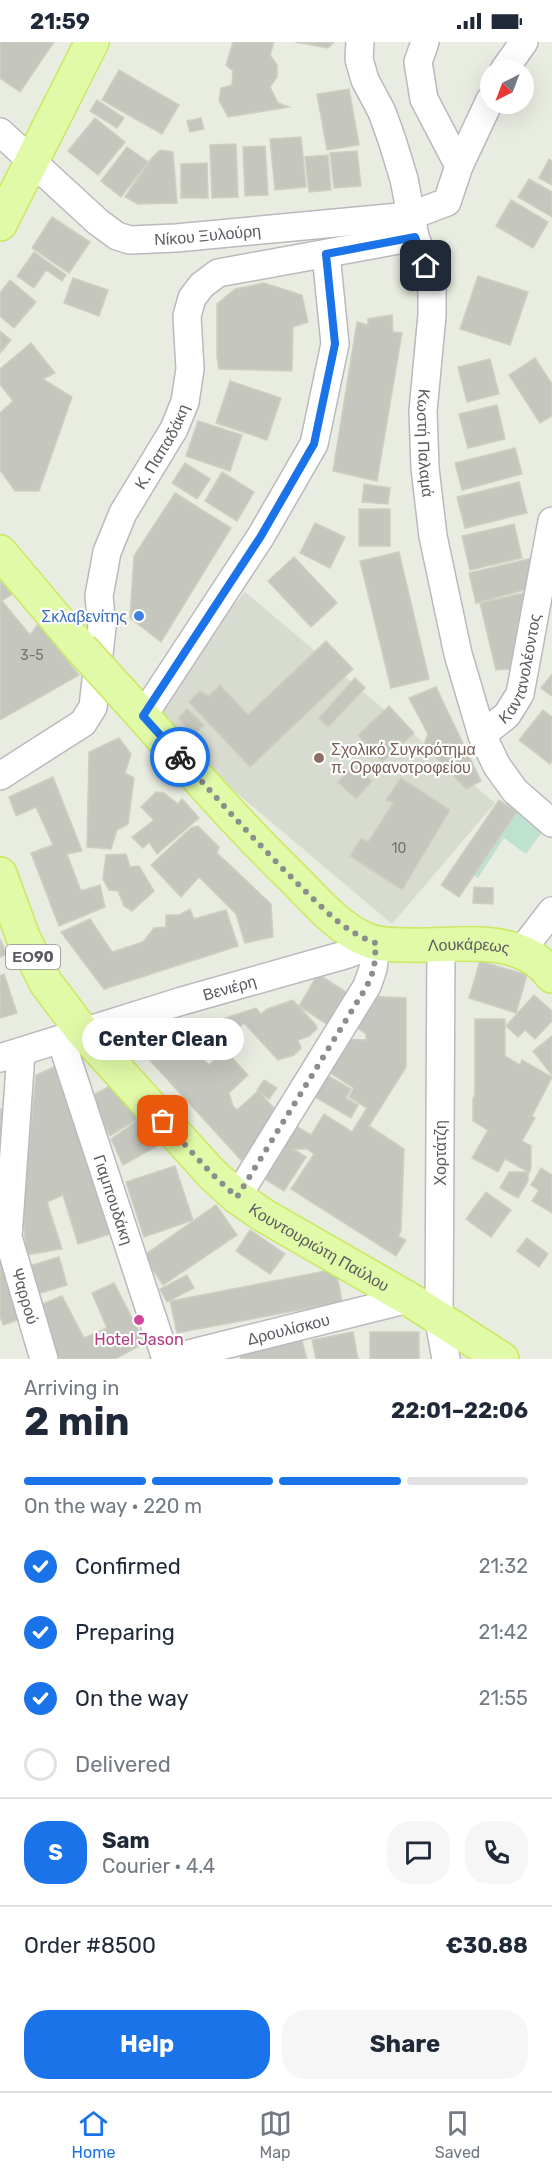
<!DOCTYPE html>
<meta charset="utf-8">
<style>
body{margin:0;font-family:Rubik,sans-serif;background:#f6f6f7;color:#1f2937;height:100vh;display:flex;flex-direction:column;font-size:22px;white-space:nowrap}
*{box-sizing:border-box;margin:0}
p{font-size:20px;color:#747a83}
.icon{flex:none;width:33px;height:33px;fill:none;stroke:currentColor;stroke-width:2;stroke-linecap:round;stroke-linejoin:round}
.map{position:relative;height:1317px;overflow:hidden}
.side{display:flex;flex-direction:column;background:#fff;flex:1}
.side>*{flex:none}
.needle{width:39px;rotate:222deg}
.controls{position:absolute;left:480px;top:18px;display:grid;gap:12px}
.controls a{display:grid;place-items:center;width:54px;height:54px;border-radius:50%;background:#fff;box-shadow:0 6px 24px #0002;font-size:30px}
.pin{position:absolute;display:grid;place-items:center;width:51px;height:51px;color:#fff;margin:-26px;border-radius:12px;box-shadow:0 3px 9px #0006}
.courier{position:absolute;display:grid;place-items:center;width:60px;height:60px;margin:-30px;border:4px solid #1a73e8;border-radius:50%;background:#fff;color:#222;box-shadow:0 2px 8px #0007}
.bubble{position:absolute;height:42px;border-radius:21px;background:#fff;box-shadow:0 6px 24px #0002;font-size:20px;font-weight:700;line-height:42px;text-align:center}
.head em{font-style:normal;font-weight:700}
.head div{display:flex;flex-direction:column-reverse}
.head{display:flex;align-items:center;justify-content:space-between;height:102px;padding:0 24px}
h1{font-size:39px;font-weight:700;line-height:45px}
.bar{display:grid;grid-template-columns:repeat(4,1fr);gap:9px 6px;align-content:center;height:72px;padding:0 24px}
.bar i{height:8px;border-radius:4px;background:#e0e1e3}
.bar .selected{background:#1a73e8}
.bar p{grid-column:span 4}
.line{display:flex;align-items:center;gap:15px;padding:0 24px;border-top:2px solid #e0e1e3}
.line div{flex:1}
.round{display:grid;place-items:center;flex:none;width:63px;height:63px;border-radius:24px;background:#f6f6f7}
ol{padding:0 24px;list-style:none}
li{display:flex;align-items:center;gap:18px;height:66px}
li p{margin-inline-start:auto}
li .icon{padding:6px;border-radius:50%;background:#1a73e8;color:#fff;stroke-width:4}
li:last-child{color:#747a83}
li i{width:33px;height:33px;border:3px solid #e0e1e3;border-radius:50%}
.cta{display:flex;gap:12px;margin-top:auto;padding:12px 24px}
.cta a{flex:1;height:69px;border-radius:24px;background:#1a73e8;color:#fff;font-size:24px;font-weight:700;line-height:69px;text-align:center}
.cta a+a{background:#f6f6f7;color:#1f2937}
.status{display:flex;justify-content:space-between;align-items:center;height:42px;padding:0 30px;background:#fff;direction:ltr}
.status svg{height:16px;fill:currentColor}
.tab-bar{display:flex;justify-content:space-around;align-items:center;height:84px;border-top:2px solid #e0e1e3;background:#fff;font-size:16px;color:#747a83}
.tab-bar a{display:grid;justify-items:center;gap:3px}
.tab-bar .selected{color:#1a73e8}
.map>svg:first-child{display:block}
.education{fill:#d8dbcf}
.green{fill:#bfe2d0}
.building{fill:#c5c7be;stroke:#cdd0c0;stroke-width:1.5}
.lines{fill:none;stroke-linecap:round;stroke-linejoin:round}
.minor-casing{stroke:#bab9bf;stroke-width:30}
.major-casing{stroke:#cce85e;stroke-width:36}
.minor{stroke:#fff;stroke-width:27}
.major{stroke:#e0faa8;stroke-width:33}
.major-bridge-casing{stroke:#cce85e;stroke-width:36;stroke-linecap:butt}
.major-bridge{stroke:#e0faa8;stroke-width:33}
.done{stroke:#8c8d8e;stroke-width:6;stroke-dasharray:0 10.8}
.route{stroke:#1a73e8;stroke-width:8}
.shop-dot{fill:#3f7fe0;stroke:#fff;stroke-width:2}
.education-dot{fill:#8d6e63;stroke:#fff;stroke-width:2}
.hotel-dot{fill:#d1479c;stroke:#fff;stroke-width:2}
.labels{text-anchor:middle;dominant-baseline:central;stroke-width:4.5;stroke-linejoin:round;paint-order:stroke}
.number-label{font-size:14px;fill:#757578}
.shield{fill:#fff;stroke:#8c8c90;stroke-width:1.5}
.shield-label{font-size:15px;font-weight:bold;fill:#5a5a61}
.street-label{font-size:16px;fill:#5a5a61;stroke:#fff}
.shop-label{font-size:16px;fill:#366cbe;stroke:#fff;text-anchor:end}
.education-label{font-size:16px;fill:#785e54;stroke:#fff;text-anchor:start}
.hotel-label{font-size:16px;fill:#b23c85;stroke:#fff}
</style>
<div class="status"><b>21:59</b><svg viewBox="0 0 49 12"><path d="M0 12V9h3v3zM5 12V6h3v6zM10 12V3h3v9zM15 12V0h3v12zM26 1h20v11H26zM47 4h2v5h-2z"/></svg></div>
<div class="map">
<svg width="552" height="1317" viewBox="0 0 552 1317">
<rect width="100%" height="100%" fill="#e9ece1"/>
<!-- education -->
<path class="education" d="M245,550l250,211 -103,121 -249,-210z"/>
<!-- green -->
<path class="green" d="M508,759l38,26 -20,27 -22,-16 -26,40 -18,-11z"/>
<!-- building -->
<g class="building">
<path d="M0,0h54l-34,50 -20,-14z"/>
<path d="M233,0h41l-4,13 7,10v12l-7,10 8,16 11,4 -61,10 -9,-17 2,-12 11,-3 1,-14 -7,-6z"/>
<path d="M295,0h39l-6,6z"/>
<path d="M119,28l60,35 -17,29 -60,-34z"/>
<path d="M349,47l10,56 -32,5 -10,-56z"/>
<path d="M97,58l27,18 -7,10 -27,-17z"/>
<path d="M95,76l30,24 -27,33 -30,-24z"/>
<path d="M201,76l3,11 -14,3 -3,-11z"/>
<path d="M301,95l5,50 -31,3 -5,-51z"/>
<path d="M236,102l2,53 -26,1 -2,-53z"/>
<path d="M265,104l3,49 -23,1 -2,-49z"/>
<path d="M127,105l21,15 -27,35 -20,-16z"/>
<path d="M160,108l13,2 4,51 -39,1 -13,-7 25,-37z"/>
<path d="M357,109l4,35 -27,2 -4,-35z"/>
<path d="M328,113l3,35 -22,2 -4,-35z"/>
<path d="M549,117l3,2v24l-13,-7z"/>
<path d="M207,121l1,35h-27v-34z"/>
<path d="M529,137l23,13v25l-34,-20z"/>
<path d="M511,158l37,22 -15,26 -37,-22z"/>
<path d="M52,175l38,25 -21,31 -37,-25z"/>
<path d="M34,210l32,23 -4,6 -16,-11 -12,18 -17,-12z"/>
<path d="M478,234l50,16 -18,53 -50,-16z"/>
<path d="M73,236l35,12 -9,26 -35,-13z"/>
<path d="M10,238l26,22 -22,26 -14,-12v-23z"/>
<path d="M264,241l38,12 6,27 -15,5 -1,44 -73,-2 -2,-12v-53l18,-15z"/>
<path d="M392,273l1,17 9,1 -25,148 -44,-10 24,-149 11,3v-6z"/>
<path d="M0,289l11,9 -11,13z"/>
<path d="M31,301l24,30 -12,6 29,18 -33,94h-24l-15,-21v-57l13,-12 -13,-17v-15z"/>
<path d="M535,316l17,26v32l-12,7 -31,-48z"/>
<path d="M490,317l9,35 -32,8 -9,-35z"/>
<path d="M230,339l51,17 -14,42 -51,-17z"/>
<path d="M497,363l8,34 -37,9 -9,-34z"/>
<path d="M198,379l44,14 -12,36 -44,-15z"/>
<path d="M515,406l7,26 -60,16 -7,-27z"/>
<path d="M185,421l25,16 -13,20 -25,-16z"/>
<path d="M222,430l32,20 -17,29 -32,-20z"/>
<path d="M519,440l8,31 -62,15 -8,-31z"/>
<path d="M364,442l26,4 -2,16 -26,-2z"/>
<path d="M175,451l56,35 -70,114 -31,-24 4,-62z"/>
<rect x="359" y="467" width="31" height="37"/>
<path d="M315,481l30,14 -15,31 -30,-15z"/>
<path d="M514,482l8,34 -52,12 -8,-34z"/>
<path d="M399,510l30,127 -38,9 -31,-127z"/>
<path d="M294,515l43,46 -26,24 -43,-46z"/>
<path d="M533,516l-5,31 -52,14 -7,-30z"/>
<path d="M0,539l12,13 -10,7 28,34 8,-11 41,51 -79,45z"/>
<path d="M528,550l-4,76 -28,2 -16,-67z"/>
<path d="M326,599l27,28 -103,98 -61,-65 11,-11 9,5 11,-11 28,30z"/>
<path d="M552,632v22l-11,-8z"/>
<path d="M355,636l10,10 -37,39 -9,-9z"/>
<path d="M436,645l45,94 -15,8 -42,-44 4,-11 -19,-36z"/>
<path d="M389,664l25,27 -32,29 -24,-27z"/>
<path d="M187,667l17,16 -10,10 -16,-17z"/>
<path d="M543,668l9,7v44l-2,3 -31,-24z"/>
<path d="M119,696l12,16 -6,19 9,5 -6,46 -11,6 -6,19 -24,-2 2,-95z"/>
<path d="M354,723l18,16 -16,18 -18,-17z"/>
<path d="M53,735l29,74 -15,3 14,37 19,-6 5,22 -46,19 -28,-73 22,-8 -17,-38 -20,9 -7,-19z"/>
<path d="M401,736l49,32 -48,80 -52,-34 11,-18 7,4 25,-39 -7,-3z"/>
<path d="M156,750l8,1 14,11 4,-5 17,19 -42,36 -8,-12 -6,6 -11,-11 22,-17 -13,-13z"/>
<path d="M499,758l18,12 -58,85 -18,-12z"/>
<path d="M198,784l21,21 -2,6 54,51 2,33 -28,6 -9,-29 -37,-37 -18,20 -30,-32 40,-37z"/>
<path d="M126,812l4,13 9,-1 15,25 -22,20 -8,-5 -6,-15 -9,-1 -6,-11 3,-24z"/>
<path d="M474,845l19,1v16l-20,-1z"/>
<path d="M190,867l4,10 32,-9 12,36 -134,43 -43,-57 29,-13 22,33 31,-10 11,-14 12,-1v-12h13z"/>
<path d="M0,897l7,15 -7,3z"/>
<path d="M480,919l47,14 -11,38 -47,-15z"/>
<path d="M4,932l13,39 -17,5v-42z"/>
<path d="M318,932l36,23 -20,32 -35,-23z"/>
<path d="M534,953l18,16v10l-17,18 -10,-9 -7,7 -12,-11z"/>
<path d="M367,954l39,2v69l-37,59 35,23 -3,82 -3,5 8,4 -10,16 -105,-67 23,-35 -7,-5h-14l13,8 -22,34 -24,-15 33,-52 18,11 13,-21 28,18 15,-24 -18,-11 5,-9 -30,-19 19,-30 23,1v-6l-16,-11z"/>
<path d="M293,958l23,25 1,4 -8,7 -11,4 3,8 -7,7 -16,5 -34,-37 -40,37 5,5 16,-15 23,25 -19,18 4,13 4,4 21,-19 27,29 -44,40 -95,-104 21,-19 89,-29 5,6 6,-5z"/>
<path d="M475,977h30v37l15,9 2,-5 30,17 -20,39 3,2 -13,23 9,5v22l-3,7v6l-10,17 -18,-10 9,-16h20l-24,-13 -7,13 -26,-14 16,-28 -15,-9v-22l2,-5z"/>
<path d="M552,994v39l-19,-24z"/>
<path d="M56,1024l54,168 -32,10 -15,-49 -16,7 15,47 -36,6 -3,-48 13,-132z"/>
<path d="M323,1031l28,16 -5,9 12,7 -7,13 -41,-24z"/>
<path d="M264,1038l13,8 -8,11 -12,-9z"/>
<path d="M114,1042l28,32 -32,20 -19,-40z"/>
<path d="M0,1067l10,1 -10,73z"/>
<path d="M144,1074l22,25 -43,24 -12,-26z"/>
<path d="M175,1124l18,54 -49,17 -18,-55z"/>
<path d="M541,1126l11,7v38l-20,-12 7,-11 -8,-5z"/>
<path d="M486,1150l25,18 -20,27 -25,-18z"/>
<path d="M216,1163l21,30 -74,50 -20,-29z"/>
<path d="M250,1188l35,24 -15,20 -34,-23z"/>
<path d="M527,1196l21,16 -9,13 -22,-16z"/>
<path d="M0,1214l27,61 -24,8 -3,-9z"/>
<path d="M59,1215l8,28 -30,9 -8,-28z"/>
<path d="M336,1227l6,33 -165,31 -7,-32z"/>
<path d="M187,1233l7,13 -27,14 -7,-13z"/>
<path d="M114,1241l31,60 -30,16h-63l-17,-52 27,-11 22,42 23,-10 -15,-35z"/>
<path d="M353,1290l5,27h-42l-4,-19z"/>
<rect x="370" y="1290" width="49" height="27"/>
<path d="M301,1295l6,22h-66l-1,-6z"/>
</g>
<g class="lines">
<!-- minor casing -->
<g class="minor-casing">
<g id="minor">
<path id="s1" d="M360,0l-1,17 6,21 17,32 10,28 12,39 11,58 11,28 6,26v24l-9,96 2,57 8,68 25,118 24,81 15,31 18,25 37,32"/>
<path d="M504,28l20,-28"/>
<path id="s2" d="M0,90l98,90 19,14 13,4 46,-2 234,-22 37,-14 12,-36 -35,-67 -6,-37 7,-20"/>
<path d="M459,124l31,-66"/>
<path d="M143,674l118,-180 53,-92 21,-100 -9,-90"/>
<path id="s3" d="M482,693l25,-20 13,-21 32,-173"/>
<path id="s4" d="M0,734l83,-53 10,-16 9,-80 -3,-31 8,-44 16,-39 51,-84 11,-27 5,-33 -3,-53 5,-18 10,-13 16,-12 197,-36"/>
<path d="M441,904l-2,374 7,39"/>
<path d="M522,908l30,-39"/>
<path id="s5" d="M61,998l105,319"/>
<path id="s6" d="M21,1011l-13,184 36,122"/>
<path id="s7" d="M0,1016l182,-57 166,-47 28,-11 -3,26 -6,17 -130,211"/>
<path id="s8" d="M168,1317l241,-60"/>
</g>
</g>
<!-- major casing -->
<g class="major-casing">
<g id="major">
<path d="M0,182l92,-182"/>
<path d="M0,510l81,96"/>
<path id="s9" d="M121,650c57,63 112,128 173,187 22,22 44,49 73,61 12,5 28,5 41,5 48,2 111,-14 144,31"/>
<path id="s10" d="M0,832l23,63 23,46 37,49 129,142 25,23 26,18 146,84 93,60"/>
</g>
</g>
<!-- minor -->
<use href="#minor" class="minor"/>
<!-- major -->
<use href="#major" class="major"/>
<!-- major-bridge casing -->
<g class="major-bridge-casing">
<path id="major-bridge" d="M81,606l40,44"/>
</g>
<!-- major-bridge -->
<use href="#major-bridge" class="major-bridge"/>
</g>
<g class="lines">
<!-- done -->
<path class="done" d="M163,1079l49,53 25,23 130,-211 7,-17 2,-26c-31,-10 -54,-36 -77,-58 -41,-41 -80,-84 -119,-128"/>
<!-- route -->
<path class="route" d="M180,715l-37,-41 118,-180 53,-92 21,-100 -9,-90 89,-17 11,29"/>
</g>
<!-- markers -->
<circle class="shop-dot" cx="139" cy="574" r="6"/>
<circle class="education-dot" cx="319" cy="716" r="6"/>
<circle class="hotel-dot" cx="139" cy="1278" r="6"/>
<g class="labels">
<!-- number labels -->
<g class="number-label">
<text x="32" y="613">3-5</text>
<text x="399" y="806">10</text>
</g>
<!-- shield labels -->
<rect class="shield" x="6" y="903" width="54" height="24" rx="4.5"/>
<g class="shield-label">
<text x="33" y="915">ΕΟ90</text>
</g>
<!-- street labels -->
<g class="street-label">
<text stroke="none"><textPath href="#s2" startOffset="248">Νίκου Ξυλούρη</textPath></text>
<text stroke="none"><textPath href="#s1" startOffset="414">Κωστή Παλαμά</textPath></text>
<text stroke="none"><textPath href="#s4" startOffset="393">Κ. Παπαδάκη</textPath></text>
<text stroke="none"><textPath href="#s3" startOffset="81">Καντανολέοντος</textPath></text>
<text stroke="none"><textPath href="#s9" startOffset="453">Λουκάρεως</textPath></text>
<text stroke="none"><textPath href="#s7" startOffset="240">Βενιέρη</textPath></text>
<text transform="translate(440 1111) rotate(-90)">Χορτάτζη</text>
<text stroke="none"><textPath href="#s5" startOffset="168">Γιαμπουδάκη</textPath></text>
<text stroke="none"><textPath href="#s10" startOffset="502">Κουντουριώτη Παύλου</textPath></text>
<text stroke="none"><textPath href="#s6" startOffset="246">Ψαρρού</textPath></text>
<text stroke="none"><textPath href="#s8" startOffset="124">Δρουλίσκου</textPath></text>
</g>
<!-- shop labels -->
<g class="shop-label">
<text x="127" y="574">Σκλαβενίτης</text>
</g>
<!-- education labels -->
<g class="education-label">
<text x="331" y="707">Σχολικό Συγκρότημα<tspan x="331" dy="18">π. Ορφανοτροφείου</tspan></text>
</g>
<!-- hotel labels -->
<g class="hotel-label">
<text x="139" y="1297">Hotel Jason</text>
</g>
</g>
</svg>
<div class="controls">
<a><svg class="needle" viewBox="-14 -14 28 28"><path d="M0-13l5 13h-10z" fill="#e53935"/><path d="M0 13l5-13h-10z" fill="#747a83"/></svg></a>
</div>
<div class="pin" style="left:163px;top:1079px;background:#ea580c"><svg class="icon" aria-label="bag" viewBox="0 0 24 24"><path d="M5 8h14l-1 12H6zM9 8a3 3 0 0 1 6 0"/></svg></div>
<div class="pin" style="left:426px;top:224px;background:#1f2937"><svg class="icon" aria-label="home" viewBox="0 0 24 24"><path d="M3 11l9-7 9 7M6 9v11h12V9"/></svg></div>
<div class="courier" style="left:180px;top:715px"><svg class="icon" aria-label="bike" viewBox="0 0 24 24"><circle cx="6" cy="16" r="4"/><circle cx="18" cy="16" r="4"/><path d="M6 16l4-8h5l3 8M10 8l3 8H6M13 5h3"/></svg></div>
<div class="bubble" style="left:82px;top:976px;width:162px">Center Clean</div>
</div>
<section class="side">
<div class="head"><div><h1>2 min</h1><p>Arriving in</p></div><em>22:01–22:06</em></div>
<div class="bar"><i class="selected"></i><i class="selected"></i><i class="selected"></i><i></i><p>On the way · 220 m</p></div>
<ol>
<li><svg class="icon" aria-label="check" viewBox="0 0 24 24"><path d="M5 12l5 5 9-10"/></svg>Confirmed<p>21:32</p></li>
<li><svg class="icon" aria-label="check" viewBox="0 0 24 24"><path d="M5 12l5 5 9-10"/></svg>Preparing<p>21:42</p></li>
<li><svg class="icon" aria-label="check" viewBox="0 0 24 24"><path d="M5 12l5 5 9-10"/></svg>On the way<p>21:55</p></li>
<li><i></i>Delivered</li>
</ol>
<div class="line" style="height:108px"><b class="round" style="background:#1a73e8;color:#fff">S</b><div><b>Sam</b><p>Courier · 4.4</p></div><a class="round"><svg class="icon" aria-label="chat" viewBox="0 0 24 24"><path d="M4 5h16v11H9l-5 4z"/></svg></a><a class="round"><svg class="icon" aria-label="phone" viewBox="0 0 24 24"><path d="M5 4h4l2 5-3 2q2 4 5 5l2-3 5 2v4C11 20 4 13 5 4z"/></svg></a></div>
<div class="line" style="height:78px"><div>Order #8500</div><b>€30.88</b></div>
<div class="cta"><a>Help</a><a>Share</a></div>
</section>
<nav class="tab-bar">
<a class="selected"><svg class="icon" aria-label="home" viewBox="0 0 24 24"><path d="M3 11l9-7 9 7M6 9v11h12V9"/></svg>Home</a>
<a><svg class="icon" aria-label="map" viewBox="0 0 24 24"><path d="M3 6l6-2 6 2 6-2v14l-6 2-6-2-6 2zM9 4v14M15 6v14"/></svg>Map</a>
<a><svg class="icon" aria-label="saved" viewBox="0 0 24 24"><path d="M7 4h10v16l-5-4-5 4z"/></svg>Saved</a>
</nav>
